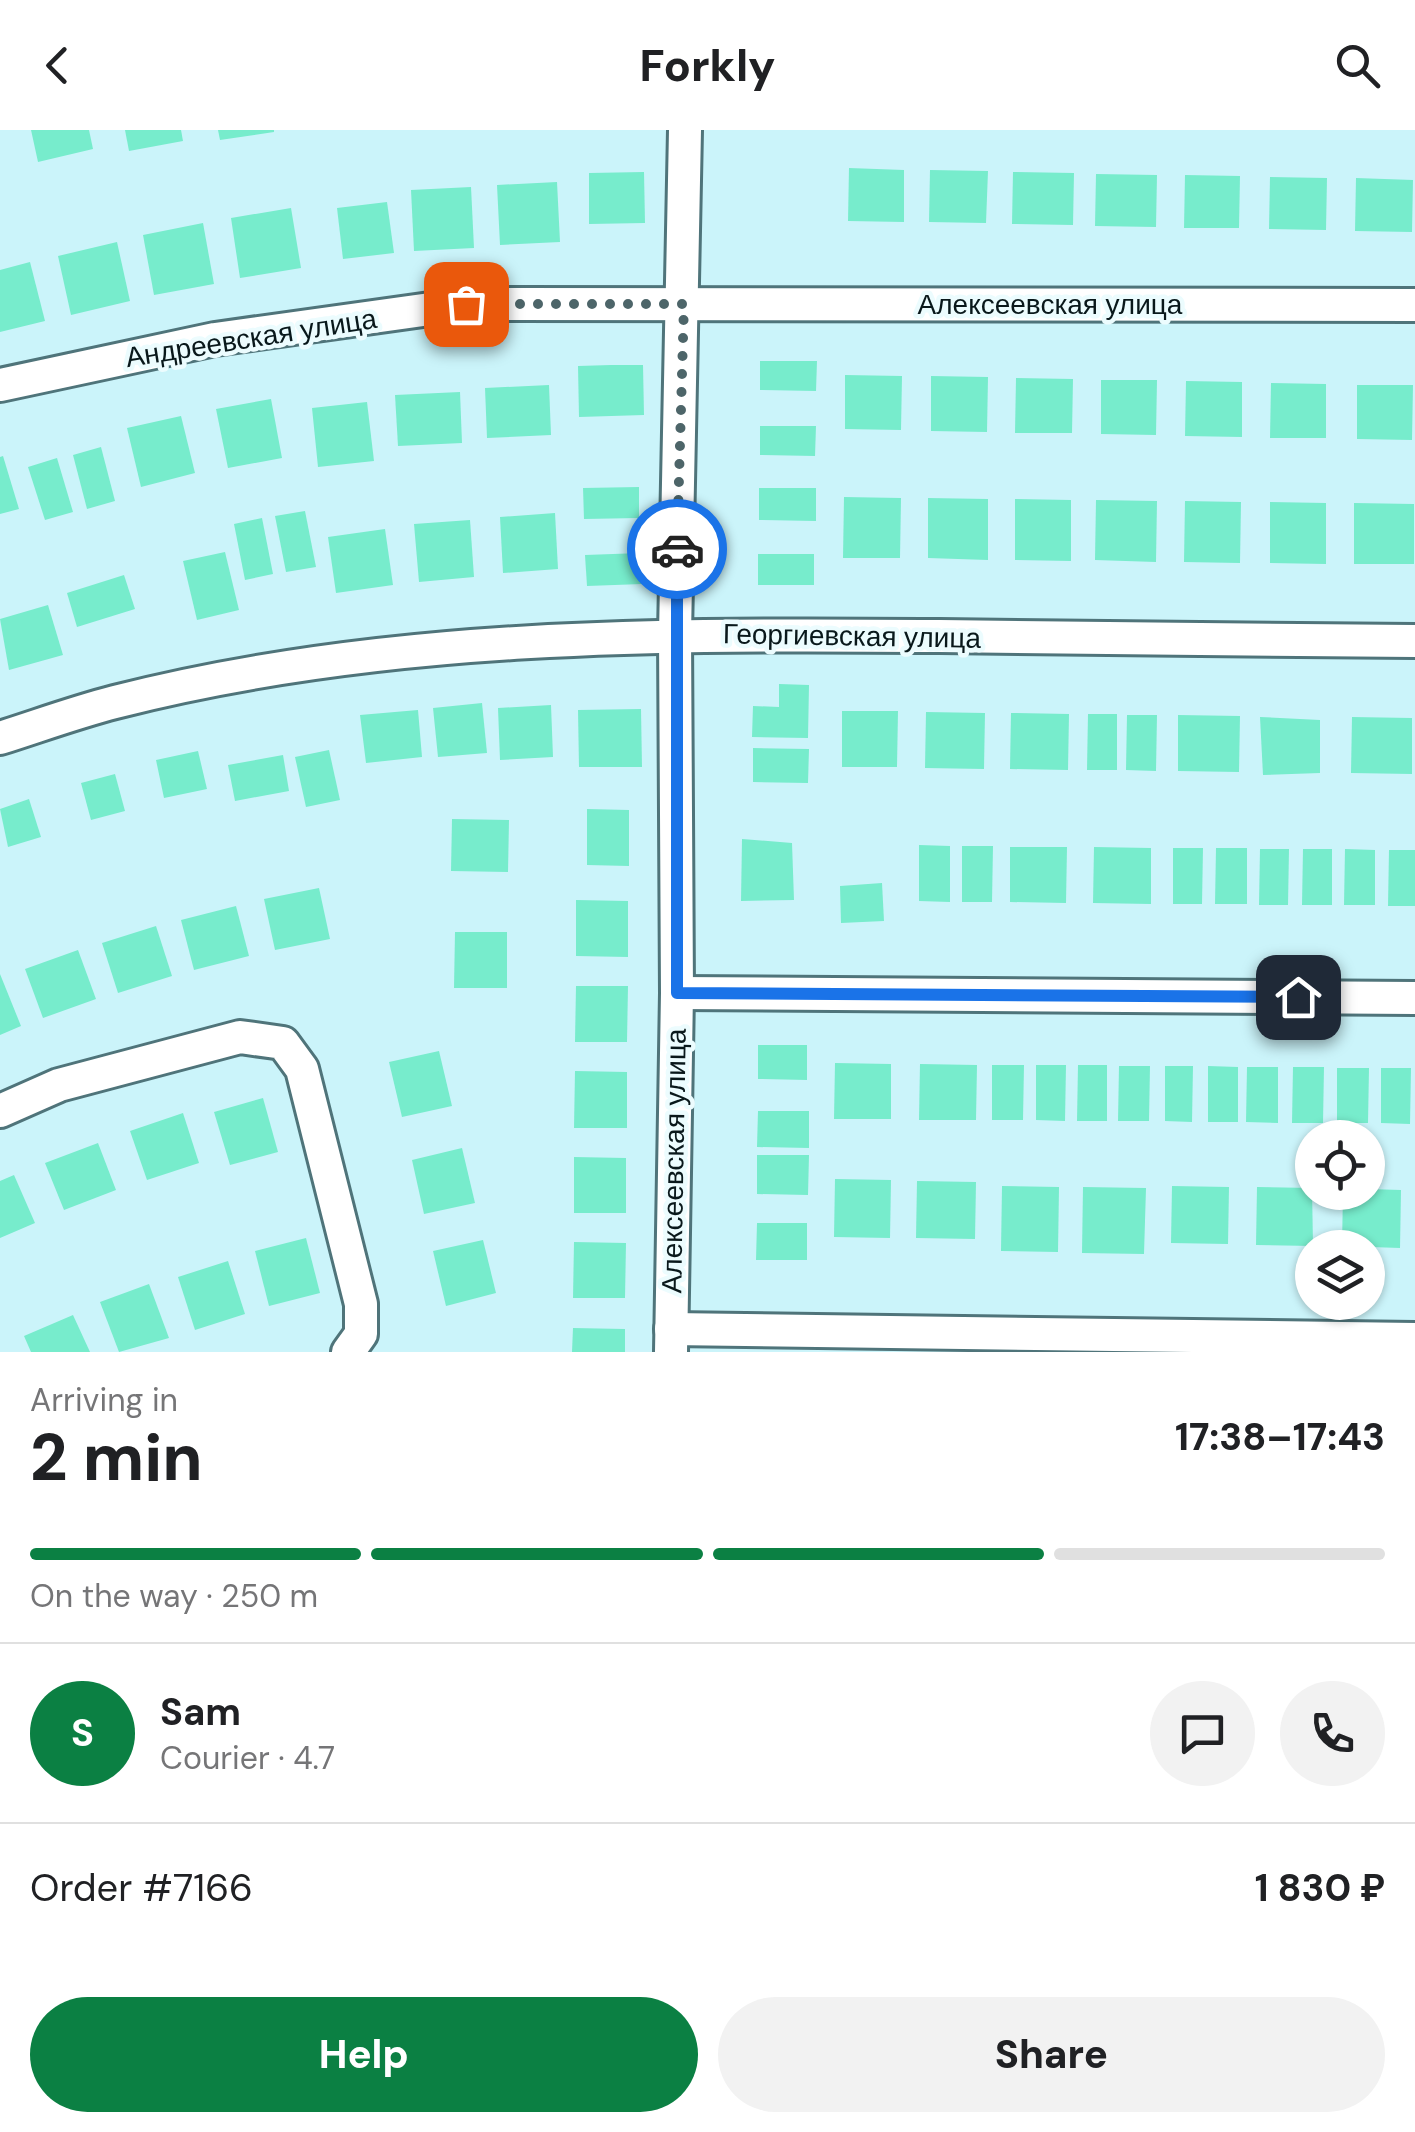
<!DOCTYPE html>
<meta charset="utf-8">
<style>
body{margin:0;font-family:"DM Sans",sans-serif;background:#f2f2f2;color:#202124;height:100vh;display:flex;flex-direction:column;font-size:38px;white-space:nowrap}
*{box-sizing:border-box;margin:0}
p{font-size:32px;color:#757577}
.icon{flex:none;width:55px;height:55px;fill:none;stroke:currentColor;stroke-width:2;stroke-linecap:round;stroke-linejoin:round}
.map{position:relative;height:1222px;overflow:hidden}
.details{display:flex;flex-direction:column;background:#fff;flex:1}
.details>*{flex:none}
.tools{position:absolute;left:1295px;top:990px;display:grid;gap:20px}
.tools a{display:grid;place-items:center;width:90px;height:90px;border-radius:50%;background:#fff;box-shadow:0 2px 8px #0004;font-size:50px}
.pin{position:absolute;display:grid;place-items:center;width:85px;height:85px;color:#fff;margin:-42px;border-radius:20px;box-shadow:0 5px 15px #0006}
.courier{position:absolute;display:grid;place-items:center;width:100px;height:100px;margin:-50px;border:8px solid #1a73e8;border-radius:50%;background:#fff;color:#222;box-shadow:0 2px 12px #0007}
.summary em{font-style:normal;font-weight:800}
.summary div{display:flex;flex-direction:column-reverse}
.summary{display:flex;align-items:center;justify-content:space-between;height:170px;padding:0 30px}
h1{font-size:65px;font-weight:800;line-height:75px}
.bar{display:grid;grid-template-columns:repeat(4,1fr);gap:15px 10px;align-content:center;height:120px;padding:0 30px}
.bar i{height:12px;border-radius:8px;background:#e0e0e0}
.bar .selected{background:#0b8043}
.bar p{grid-column:span 4}
.line{display:flex;align-items:center;gap:25px;padding:0 30px;border-top:2px solid #e0e0e0}
.line div{flex:1}
.round{display:grid;place-items:center;flex:none;width:105px;height:105px;border-radius:52px;background:#f2f2f2}
.action{display:flex;gap:20px;margin-top:auto;padding:20px 30px}
.action a{flex:1;height:115px;border-radius:60px;background:#0b8043;color:#fff;font-size:40px;font-weight:800;line-height:115px;text-align:center}
.action a+a{background:#f2f2f2;color:#202124}
header{display:flex;justify-content:space-between;align-items:center;height:130px;padding:0 30px;background:#fff;font-size:45px;font-weight:800}
.map>svg:first-child{display:block}
.building{fill:#77eccc}
.lines{fill:none;stroke-linecap:round;stroke-linejoin:round}
.minor-casing{stroke:#4f747a;stroke-width:38}
.minor{stroke:#fff;stroke-width:32}
.done{stroke:#4d6569;stroke-width:10;stroke-dasharray:0 18}
.route{stroke:#1a73e8;stroke-width:12}
.labels{text-anchor:middle;dominant-baseline:central;stroke-width:9;stroke-linejoin:round;paint-order:stroke}
.street-label{font-size:28px;fill:#09181b;stroke:#ecfcfe}
</style>
<header><svg class="icon" aria-label="back" viewBox="0 0 24 24"><path d="M15 5l-7 7 7 7"/></svg>Forkly<svg class="icon" aria-label="search" viewBox="0 0 24 24"><circle cx="10" cy="10" r="6"/><path d="M15 15l6 6"/></svg></header>
<div class="map">
<svg width="1415" height="1222" viewBox="0 0 1415 1222">
<rect width="100%" height="100%" fill="#cbf4fa"/>
<!-- building -->
<g class="building">
<path d="M31,0h58l4,19 -55,13z"/>
<path d="M125,0h56l2,11 -54,10z"/>
<path d="M218,0h56v2l-54,8z"/>
<path d="M849,38l55,2v52l-56,-1z"/>
<path d="M930,40l58,1 -2,52 -57,-1z"/>
<path d="M644,42l1,51 -56,1v-51z"/>
<path d="M1013,42l61,1 -1,52 -61,-1z"/>
<path d="M1096,44l61,1 -1,52 -61,-1z"/>
<path d="M1185,45l55,1 -1,52h-55z"/>
<path d="M1270,47l57,1 -1,52 -57,-1z"/>
<path d="M1356,48l57,2 -1,52 -57,-1z"/>
<path d="M557,52l3,60 -60,3 -3,-60z"/>
<path d="M471,57l3,61 -60,3 -3,-61z"/>
<path d="M387,72l7,51 -51,6 -6,-51z"/>
<path d="M291,78l10,60 -61,10 -9,-60z"/>
<path d="M203,93l11,61 -60,11 -11,-60z"/>
<path d="M117,112l13,59 -59,14 -13,-59z"/>
<path d="M30,132l15,59 -45,11v-62z"/>
<path d="M760,231h57l-1,30 -56,-1z"/>
<path d="M611,235h32l1,50 -65,2 -1,-51z"/>
<path d="M845,245l57,1 -1,54 -56,-1z"/>
<path d="M931,246l57,1 -1,55 -56,-1z"/>
<path d="M1016,248l57,1 -1,54h-57z"/>
<path d="M1101,250h56l-1,55 -55,-1z"/>
<path d="M1186,251l56,1v55l-57,-1z"/>
<path d="M1271,253l55,1v54h-56z"/>
<path d="M549,255l2,50 -64,3 -2,-50z"/>
<path d="M1357,255h56l-1,55 -55,-1z"/>
<path d="M460,262l2,51 -64,3 -3,-51z"/>
<path d="M271,269l11,59 -54,10 -12,-59z"/>
<path d="M367,272l7,59 -56,6 -6,-59z"/>
<path d="M181,286l14,57 -54,14 -14,-59z"/>
<path d="M760,296h56l-1,30 -55,-1z"/>
<path d="M101,317l14,54 -28,8 -14,-54z"/>
<path d="M3,326l16,53 -19,5v-57z"/>
<path d="M57,328l16,54 -28,8 -17,-53z"/>
<path d="M639,357v31l-55,1 -1,-31z"/>
<path d="M759,358h57v33l-57,-1z"/>
<path d="M844,367l57,1 -1,60h-57z"/>
<path d="M928,368l60,1v61l-60,-2z"/>
<path d="M1015,369l56,1v61l-56,-1z"/>
<path d="M1096,370l61,1 -1,61 -61,-2z"/>
<path d="M1185,371l56,1 -1,61 -56,-1z"/>
<path d="M1270,372l56,1v61l-56,-1z"/>
<path d="M1354,373l60,1v60h-60z"/>
<path d="M305,381l11,56 -30,5 -11,-56z"/>
<path d="M555,383l3,56 -55,4 -3,-56z"/>
<path d="M262,388l11,56 -28,6 -11,-56z"/>
<path d="M470,390l4,57 -55,5 -5,-58z"/>
<path d="M385,399l8,56 -57,8 -8,-56z"/>
<path d="M225,422l14,58 -42,10 -14,-59z"/>
<path d="M641,423l1,31 -55,2 -2,-31z"/>
<rect x="758" y="424" width="56" height="31"/>
<path d="M124,445l11,34 -58,18 -10,-34z"/>
<path d="M48,475l15,50 -54,15 -9,-51z"/>
<path d="M779,554l30,1 -1,53 -56,-1 1,-31 26,1z"/>
<path d="M482,573l5,50 -49,4 -5,-49z"/>
<path d="M551,575l2,52 -53,3 -2,-52z"/>
<path d="M641,579l1,58h-63l-1,-57z"/>
<path d="M418,580l4,47 -56,6 -6,-48z"/>
<path d="M842,581h56l-1,56h-55z"/>
<path d="M926,582l59,1 -1,56 -59,-1z"/>
<path d="M1011,583l58,1 -1,56 -58,-1z"/>
<path d="M1088,584h29v56h-30z"/>
<path d="M1127,585h30l-1,56 -30,-1z"/>
<path d="M1178,585l62,1 -1,56 -61,-1z"/>
<path d="M1260,587l60,3v53l-57,2z"/>
<path d="M1352,587l60,1v56l-61,-1z"/>
<path d="M753,618l56,1 -1,34 -55,-1z"/>
<path d="M329,620l11,50 -34,7 -11,-50z"/>
<path d="M198,621l9,38 -43,9 -8,-38z"/>
<path d="M283,625l6,36 -54,10 -7,-36z"/>
<path d="M115,644l10,37 -34,9 -10,-37z"/>
<path d="M29,669l12,38 -33,10 -8,-38z"/>
<path d="M587,679l42,1v56l-42,-1z"/>
<path d="M452,689l57,1 -1,52 -57,-1z"/>
<path d="M742,709l50,4 2,57 -53,1z"/>
<path d="M919,715l31,1v56l-31,-1z"/>
<path d="M962,716h31l-1,56h-30z"/>
<path d="M1010,717h57l-1,56 -56,-1z"/>
<path d="M1094,717l57,1v56l-58,-1z"/>
<path d="M1173,718h30l-1,56h-29z"/>
<path d="M1216,718h31v56h-32z"/>
<path d="M1260,719h29l-1,56h-29z"/>
<path d="M1303,719h29v56h-30z"/>
<path d="M1345,719l30,1v55h-31z"/>
<path d="M1389,720h26v56h-27z"/>
<path d="M882,753l2,38 -43,2 -1,-37z"/>
<path d="M319,758l11,51 -55,11 -11,-51z"/>
<path d="M576,770l52,1v56l-52,-1z"/>
<path d="M236,776l13,50 -55,14 -13,-50z"/>
<path d="M156,796l16,50 -54,17 -16,-50z"/>
<path d="M455,802h52v56h-53z"/>
<path d="M78,820l18,49 -53,19 -18,-49z"/>
<path d="M0,844l21,52 -21,9z"/>
<path d="M576,856h52l-1,56h-52z"/>
<path d="M758,915h49v35l-49,-1z"/>
<path d="M439,921l13,55 -50,11 -13,-55z"/>
<path d="M835,933l56,1v55h-57z"/>
<path d="M920,934l57,1 -1,55h-57z"/>
<path d="M992,935h32l-1,55h-31z"/>
<path d="M1036,935h30l-1,56 -29,-1z"/>
<path d="M1078,935h29v56h-30z"/>
<path d="M1119,936h31l-1,55h-31z"/>
<path d="M1165,936h28l-1,56 -27,-1z"/>
<path d="M1208,936l30,1v55h-30z"/>
<path d="M1247,937h31v56l-32,-1z"/>
<path d="M1293,937h31l-1,56h-31z"/>
<path d="M1337,938h32l-1,55h-31z"/>
<path d="M1381,938h30l-1,56 -29,-1z"/>
<path d="M575,941l52,1v56h-53z"/>
<path d="M263,968l15,54 -48,13 -16,-53z"/>
<path d="M758,981h51v37l-52,-1z"/>
<path d="M183,983l16,50 -52,17 -17,-49z"/>
<path d="M98,1013l18,47 -52,20 -19,-47z"/>
<path d="M462,1018l13,55 -51,11 -12,-54z"/>
<path d="M757,1025h52l-1,40 -51,-1z"/>
<path d="M574,1027l52,1v55h-52z"/>
<path d="M14,1045l21,48 -35,15v-57z"/>
<path d="M835,1049l56,1 -1,58 -56,-1z"/>
<path d="M917,1051l59,1 -1,57 -59,-1z"/>
<path d="M1002,1056l57,1 -1,65 -57,-1z"/>
<path d="M1172,1056l57,1 -1,57 -57,-1z"/>
<path d="M1083,1057l63,1 -2,66 -62,-1z"/>
<path d="M1257,1057l55,1 1,58 -57,-1z"/>
<path d="M1368,1059l33,1 -1,58 -58,-2 1,-54z"/>
<path d="M757,1093h50v37h-51z"/>
<path d="M306,1108l14,55 -51,13 -14,-55z"/>
<path d="M483,1110l13,53 -50,13 -13,-55z"/>
<path d="M574,1112l52,1 -1,55h-52z"/>
<path d="M228,1131l17,53 -50,16 -17,-53z"/>
<path d="M149,1154l20,54 -50,14 -19,-50z"/>
<path d="M73,1185l17,37h-59l-7,-16z"/>
<path d="M573,1198l52,1v23h-53z"/>
</g>
<g class="lines">
<!-- minor casing -->
<g class="minor-casing">
<g id="minor">
<path d="M0,255l215,-46 251,-35 949,1"/>
<path d="M0,608c38,-12 76,-26 115,-36 270,-69 549,-68 825,-66 158,2 317,4 475,5"/>
<path d="M677,863l738,5"/>
<path d="M0,981l59,-26 181,-48 43,6 19,26 59,235v30l-13,18"/>
<path d="M671,1199l744,10"/>
<path d="M671,1222l6,-359 -2,-359 10,-504"/>
</g>
</g>
<!-- minor -->
<use href="#minor" class="minor"/>
</g>
<g class="lines">
<!-- done -->
<path class="done" d="M466,174h218l-7,245"/>
<!-- route -->
<path class="route" d="M677,419v444l621,4"/>
</g>
<g class="labels">
<!-- street labels -->
<g class="street-label">
<text x="1050" y="174">Алексеевская улица</text>
<text transform="translate(251 208) rotate(-9)">Андреевская улица</text>
<text transform="translate(852 506) rotate(1)">Георгиевская улица</text>
<text transform="translate(674 1031) rotate(-89)">Алексеевская улица</text>
</g>
</g>
</svg>
<div class="tools">
<a><svg class="icon" aria-label="locate" viewBox="0 0 24 24"><circle cx="12" cy="12" r="6"/><path d="M12 2v4M12 18v4M2 12h4M18 12h4"/></svg></a>
<a><svg class="icon" aria-label="layers" viewBox="0 0 24 24"><path d="M12 4l9 5-9 5-9-5zM3 14l9 5 9-5"/></svg></a>
</div>
<div class="pin" style="left:466px;top:174px;background:#ea580c"><svg class="icon" aria-label="bag" viewBox="0 0 24 24"><path d="M5 8h14l-1 12H6zM9 8a3 3 0 0 1 6 0"/></svg></div>
<div class="pin" style="left:1298px;top:867px;background:#1f2937"><svg class="icon" aria-label="home" viewBox="0 0 24 24"><path d="M3 11l9-7 9 7M6 9v11h12V9"/></svg></div>
<div class="courier" style="left:677px;top:419px"><svg class="icon" aria-label="car" viewBox="0 0 24 24"><path d="M5 17H2v-5l4-1 3-4h7l3 4 3 1v5h-3M9 17h6M6 11h13"/><circle cx="7" cy="17" r="2"/><circle cx="17" cy="17" r="2"/></svg></div>
</div>
<section class="details">
<div class="summary"><div><h1>2 min</h1><p>Arriving in</p></div><em>17:38–17:43</em></div>
<div class="bar"><i class="selected"></i><i class="selected"></i><i class="selected"></i><i></i><p>On the way · 250 m</p></div>
<div class="line" style="height:180px"><b class="round" style="background:#0b8043;color:#fff">S</b><div><b>Sam</b><p>Courier · 4.7</p></div><a class="round"><svg class="icon" aria-label="chat" viewBox="0 0 24 24"><path d="M4 5h16v11H9l-5 4z"/></svg></a><a class="round"><svg class="icon" aria-label="phone" viewBox="0 0 24 24"><path d="M5 4h4l2 5-3 2q2 4 5 5l2-3 5 2v4C11 20 4 13 5 4z"/></svg></a></div>
<div class="line" style="height:130px"><div>Order #7166</div><b>1 830 ₽</b></div>
<div class="action"><a>Help</a><a>Share</a></div>
</section>
